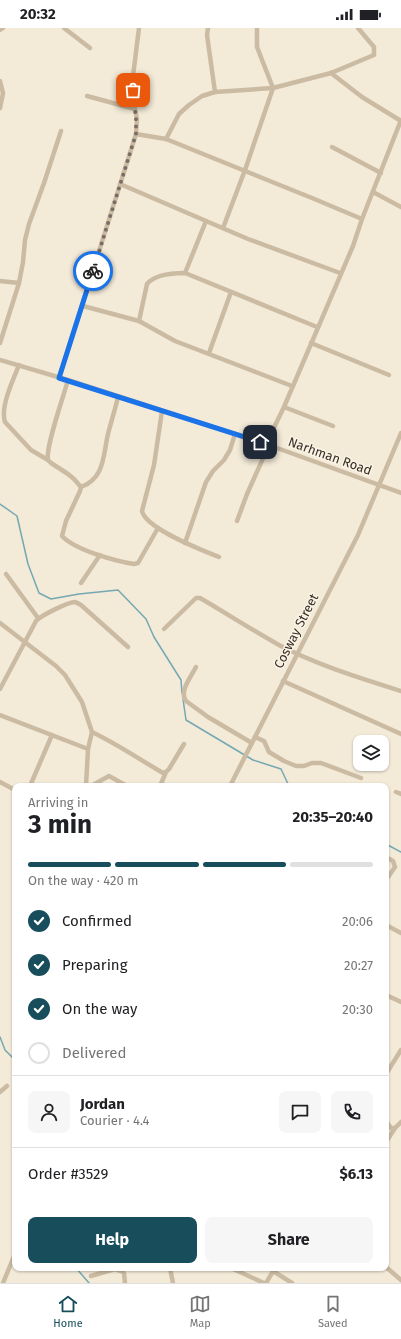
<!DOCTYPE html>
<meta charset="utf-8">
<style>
body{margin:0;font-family:"Fira Sans",sans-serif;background:#f6f6f6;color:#202124;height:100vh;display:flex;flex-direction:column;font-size:15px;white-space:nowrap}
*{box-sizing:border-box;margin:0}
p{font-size:13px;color:#757577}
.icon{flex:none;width:22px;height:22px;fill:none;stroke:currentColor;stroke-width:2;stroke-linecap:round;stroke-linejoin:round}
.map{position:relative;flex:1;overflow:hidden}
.drawer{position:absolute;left:12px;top:755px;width:377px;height:488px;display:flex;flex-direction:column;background:#fff;border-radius:8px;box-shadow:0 1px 3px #0004}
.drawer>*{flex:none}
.buttons{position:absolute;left:353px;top:707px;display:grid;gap:8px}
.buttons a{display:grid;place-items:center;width:36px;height:36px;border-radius:8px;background:#fff;box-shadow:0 1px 3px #0004;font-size:20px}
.pin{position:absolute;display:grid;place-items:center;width:34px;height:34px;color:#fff;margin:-17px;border-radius:8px;box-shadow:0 2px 6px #0006}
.courier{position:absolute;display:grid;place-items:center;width:40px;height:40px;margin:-20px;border:3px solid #1a73e8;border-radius:50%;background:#fff;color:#222;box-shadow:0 1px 5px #0007}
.head em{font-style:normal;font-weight:700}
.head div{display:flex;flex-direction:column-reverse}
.head{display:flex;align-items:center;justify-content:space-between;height:68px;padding:0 16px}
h1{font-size:26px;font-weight:700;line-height:30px}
.bar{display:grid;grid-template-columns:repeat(4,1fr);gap:6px 4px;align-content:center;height:48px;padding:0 16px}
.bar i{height:5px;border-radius:3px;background:#e0e0e0}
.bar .current{background:#184e5b}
.bar p{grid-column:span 4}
.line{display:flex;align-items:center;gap:10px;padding:0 16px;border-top:1px solid #e0e0e0}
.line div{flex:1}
.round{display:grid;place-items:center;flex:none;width:42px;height:42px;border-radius:8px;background:#f6f6f6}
ol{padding:0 16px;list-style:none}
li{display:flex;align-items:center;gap:12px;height:44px}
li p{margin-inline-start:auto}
li .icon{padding:4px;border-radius:50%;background:#184e5b;color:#fff;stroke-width:4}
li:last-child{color:#757577}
li i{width:22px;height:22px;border:2px solid #e0e0e0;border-radius:50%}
.cta{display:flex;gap:8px;margin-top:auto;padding:8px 16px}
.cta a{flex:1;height:46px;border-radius:8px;background:#184e5b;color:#fff;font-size:16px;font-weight:700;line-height:46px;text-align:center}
.cta a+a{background:#f6f6f6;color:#202124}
.status{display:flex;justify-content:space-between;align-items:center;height:28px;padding:0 20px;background:#fff;direction:ltr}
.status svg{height:11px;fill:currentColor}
.tabs{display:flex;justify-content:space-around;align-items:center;height:56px;border-top:1px solid #e0e0e0;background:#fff;font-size:11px;color:#757577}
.tabs a{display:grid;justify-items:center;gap:2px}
.tabs .current{color:#184e5b}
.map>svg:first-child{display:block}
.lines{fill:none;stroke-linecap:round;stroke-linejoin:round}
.stream{stroke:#74a8b3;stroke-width:1.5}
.street{stroke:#ccbba3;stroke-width:4.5}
.done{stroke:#786f64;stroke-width:4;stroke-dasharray:0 7.2}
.route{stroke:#1a73e8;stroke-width:5}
.labels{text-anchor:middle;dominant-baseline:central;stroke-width:3;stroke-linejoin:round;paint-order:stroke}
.street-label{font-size:13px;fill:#362d26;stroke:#fbf3e4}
</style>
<div class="status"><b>20:32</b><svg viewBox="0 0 49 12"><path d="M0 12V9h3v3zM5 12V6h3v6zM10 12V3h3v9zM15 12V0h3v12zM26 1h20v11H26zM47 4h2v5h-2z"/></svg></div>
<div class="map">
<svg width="401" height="1255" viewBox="0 0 401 1255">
<rect width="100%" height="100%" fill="#f3ead8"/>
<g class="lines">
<!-- stream -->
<g class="stream">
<path d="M0,476l17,12 11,48 11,29 12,6 28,-5 39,-4 28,29 8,18 27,43 1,13"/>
<path d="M183,671l3,21 67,40 28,9 8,17"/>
<path d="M386,816l15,8"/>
<path d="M0,1009l5,13 10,10"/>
<path d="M76,1240l13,15"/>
</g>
<!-- street -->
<g class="street">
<path d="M64,0l26,20"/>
<path d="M208,0l-1,7 8,57"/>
<path d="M0,2l3,-2"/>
<path d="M331,45l31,24 39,24"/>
<path d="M0,53l3,12 -3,15"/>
<path d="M87,68l48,13"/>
<path d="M136,106l30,5 146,59 50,21"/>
<path d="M166,111l13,-25 10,-9 13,-9 13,-4 58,-4 58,-15 43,-18v-8l-16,-19"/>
<path d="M332,119l49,26"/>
<path d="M120,156l128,55 92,34"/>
<path d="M373,164l28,15"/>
<path d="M223,200l22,-58 28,-82 -16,-41v-19"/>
<path d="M185,245l21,-52"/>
<path d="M0,253l19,2"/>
<path d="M83,278l56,15 36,20 117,45"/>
<path d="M139,293l8,-37c8,-10 25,-11 38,-11l132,54"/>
<path d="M0,315l19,-60 4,-21 2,-22 4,-16 15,-41 17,-52"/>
<path d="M311,315l78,32"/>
<path d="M209,325l22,-61"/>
<path d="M0,332l68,20 198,64 135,49"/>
<path d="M19,337c-6,15 -19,42 -14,57l26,28 17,10 3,3 17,11 6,5 7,8 -1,4 -14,30 -4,15c13,14 53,25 72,28l4,-1 20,-35"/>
<path d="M59,350l77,-244 1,-15 -2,-10 -2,-33 6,-48"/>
<path d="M284,379l49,19"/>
<path d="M162,383l-8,54 -12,46c4,18 60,39 77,46"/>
<path d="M266,416l18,-37 69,-161 9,-27 39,-99"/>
<path d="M48,432c-3,-12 16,-65 20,-80"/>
<path d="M81,459c24,-9 22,-32 27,-53 3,-12 7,-24 10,-37"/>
<path d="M237,493l10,-27 22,-49"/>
<path d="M185,515l21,-61 7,-11 11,-11 6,-10 5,-16"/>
<path d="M6,546l32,44"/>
<path d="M81,555l19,-28"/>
<path d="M0,595l56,43 9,9 17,27 10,30 -4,17 -2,37"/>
<path d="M164,601l32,-31h4c26,15 52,32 79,47 38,20 81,33 122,46"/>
<path d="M196,639c-5,10 -17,24 -10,34l22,16 44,26"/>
<path d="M283,653l118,53"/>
<path d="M0,661l36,-68c4,-5 32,-19 39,-19 3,1 4,2 6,3l47,42"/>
<path d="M0,687l88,34"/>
<path d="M92,704c25,12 47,27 71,41l3,-1 3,-3 15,-25"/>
<path d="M255,709l9,4 5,11 15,9 12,5h8l8,-3h9l40,15"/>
<path d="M0,754l15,8"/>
<path d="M30,758l22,-51"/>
<path d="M91,758l18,-10 18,10"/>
<path d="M160,758l6,-14"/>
<path d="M230,758l128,-251 43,-102"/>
<path d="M396,764l5,2"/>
<path d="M386,829l7,4 2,6 -9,13"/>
<path d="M386,897l15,8"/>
<path d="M386,967l15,7"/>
<path d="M386,1046l15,-24"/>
<path d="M0,1064l7,-6"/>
<path d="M386,1093l5,7h4l6,-6"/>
<path d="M386,1114l9,-14"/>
<path d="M386,1239l15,13"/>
<path d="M170,1240l3,15"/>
<path d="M231,1240l33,15"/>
<path d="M273,1243l19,12"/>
<path d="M91,1248l24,-7 6,2 3,2 1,10"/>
<path d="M3,1255l12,-29"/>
<path d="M266,1255l9,-15"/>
</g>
</g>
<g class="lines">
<!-- done -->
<path class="done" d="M93,243l43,-137v-15l-3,-29"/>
<!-- route -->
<path class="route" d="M93,243l-34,107 201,64"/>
</g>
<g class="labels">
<!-- street labels -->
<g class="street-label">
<text transform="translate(330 428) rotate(20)">Narhman Road</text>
<text transform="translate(296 603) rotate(-63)">Cosway Street</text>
</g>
</g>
</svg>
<div class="buttons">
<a><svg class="icon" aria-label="layers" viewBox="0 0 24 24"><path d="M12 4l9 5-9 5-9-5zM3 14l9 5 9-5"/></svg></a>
</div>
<div class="pin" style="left:133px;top:62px;background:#ea580c"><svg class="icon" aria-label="bag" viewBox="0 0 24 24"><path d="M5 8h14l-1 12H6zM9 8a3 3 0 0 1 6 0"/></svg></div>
<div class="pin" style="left:260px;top:414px;background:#1f2937"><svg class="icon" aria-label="home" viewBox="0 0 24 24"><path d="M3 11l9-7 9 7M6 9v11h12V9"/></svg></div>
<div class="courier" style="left:93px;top:243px"><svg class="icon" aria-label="bike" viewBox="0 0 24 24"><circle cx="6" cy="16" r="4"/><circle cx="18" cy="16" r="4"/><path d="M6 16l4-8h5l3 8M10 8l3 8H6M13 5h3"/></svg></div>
<section class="drawer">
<div class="head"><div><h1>3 min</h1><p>Arriving in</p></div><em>20:35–20:40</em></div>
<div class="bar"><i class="current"></i><i class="current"></i><i class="current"></i><i></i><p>On the way · 420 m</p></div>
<ol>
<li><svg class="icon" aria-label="check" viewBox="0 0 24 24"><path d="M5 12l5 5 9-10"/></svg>Confirmed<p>20:06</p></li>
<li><svg class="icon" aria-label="check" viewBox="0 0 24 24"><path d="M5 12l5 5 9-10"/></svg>Preparing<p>20:27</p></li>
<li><svg class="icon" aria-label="check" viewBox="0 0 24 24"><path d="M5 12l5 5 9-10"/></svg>On the way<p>20:30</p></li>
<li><i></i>Delivered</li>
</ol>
<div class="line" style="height:72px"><a class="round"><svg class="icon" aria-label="person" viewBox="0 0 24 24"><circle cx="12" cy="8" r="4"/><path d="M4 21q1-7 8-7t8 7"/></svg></a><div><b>Jordan</b><p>Courier · 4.4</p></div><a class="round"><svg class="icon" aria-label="chat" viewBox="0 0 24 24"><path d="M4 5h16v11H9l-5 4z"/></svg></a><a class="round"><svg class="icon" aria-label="phone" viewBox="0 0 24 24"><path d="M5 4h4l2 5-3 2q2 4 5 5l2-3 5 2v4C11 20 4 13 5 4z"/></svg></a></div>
<div class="line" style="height:52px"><div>Order #3529</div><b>$6.13</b></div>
<div class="cta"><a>Help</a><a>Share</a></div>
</section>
</div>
<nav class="tabs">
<a class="current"><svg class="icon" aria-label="home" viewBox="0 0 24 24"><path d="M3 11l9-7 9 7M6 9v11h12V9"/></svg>Home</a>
<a><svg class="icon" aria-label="map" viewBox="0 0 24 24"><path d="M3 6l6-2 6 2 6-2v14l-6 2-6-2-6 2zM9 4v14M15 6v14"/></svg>Map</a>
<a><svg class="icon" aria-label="saved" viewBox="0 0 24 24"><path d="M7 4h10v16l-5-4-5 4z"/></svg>Saved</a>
</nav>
